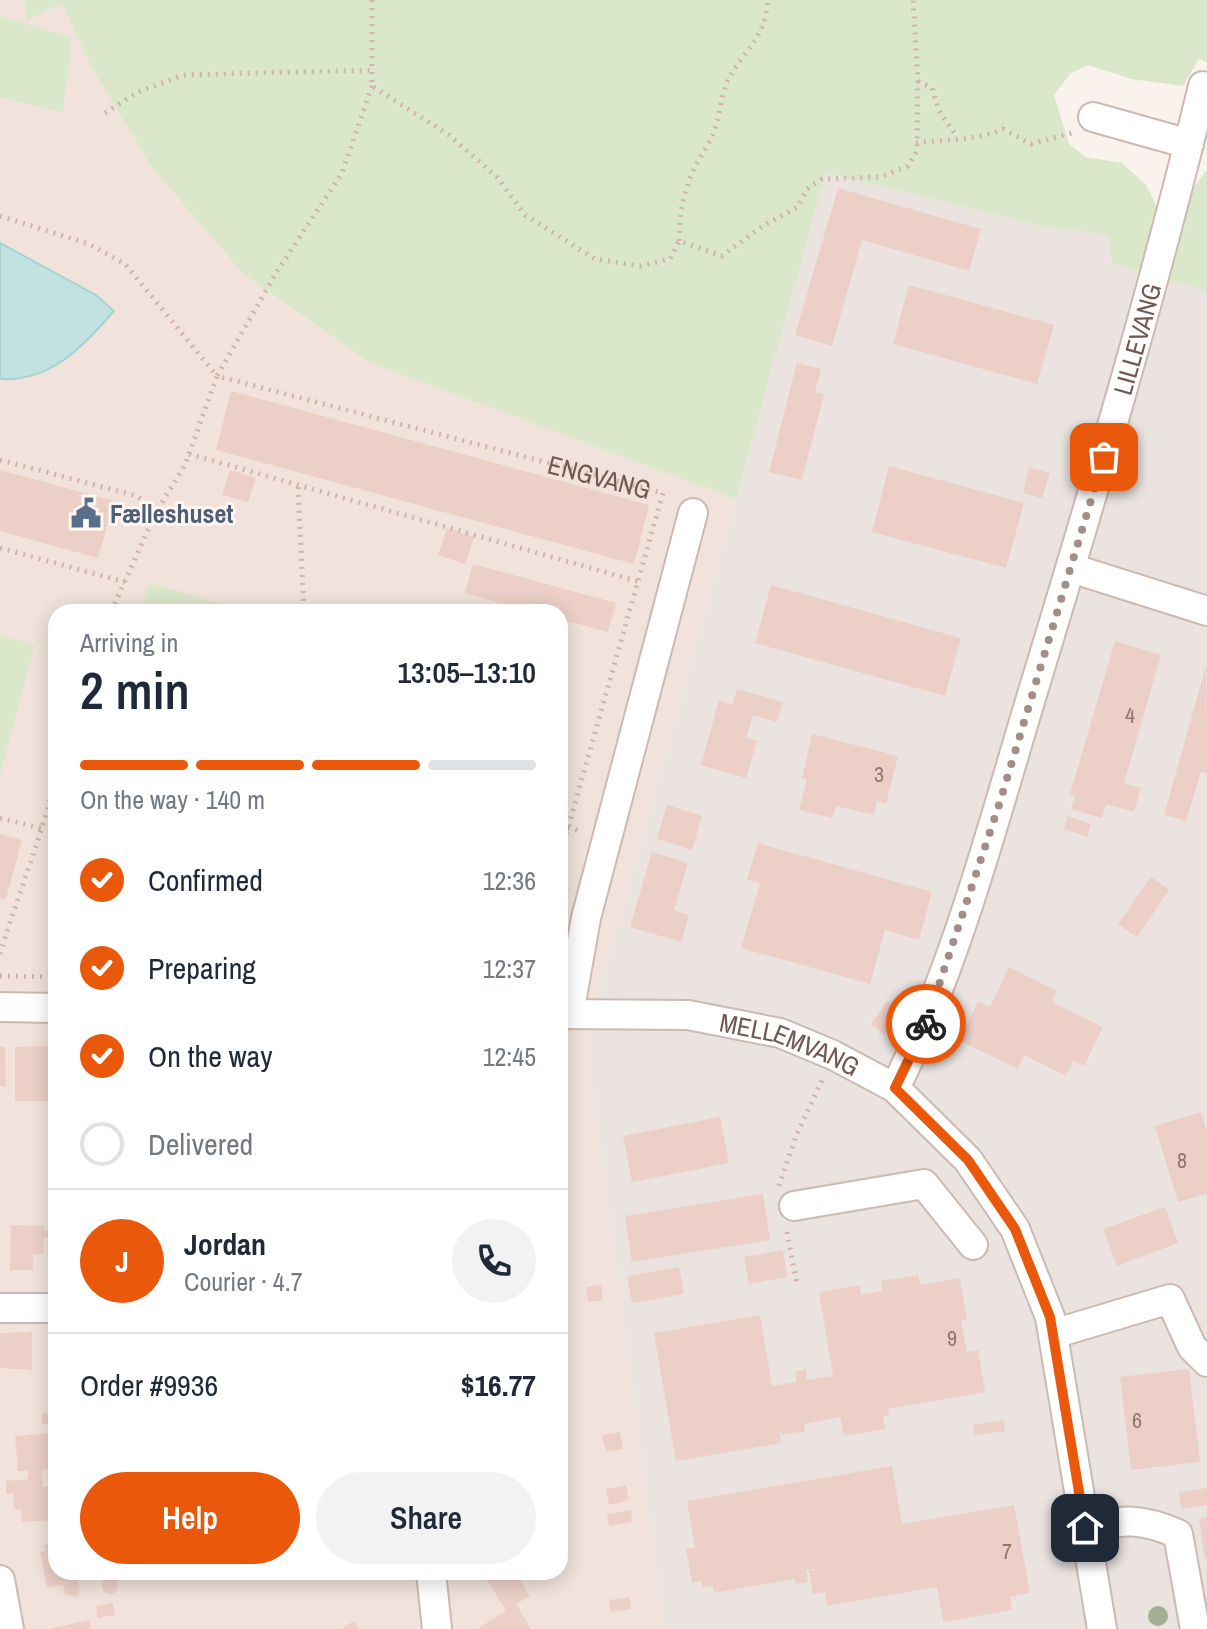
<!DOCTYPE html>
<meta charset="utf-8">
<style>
body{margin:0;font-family:"Archivo Narrow",sans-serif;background:#f2f2f3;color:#1f2937;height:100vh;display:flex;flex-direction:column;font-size:30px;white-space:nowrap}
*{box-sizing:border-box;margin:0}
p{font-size:26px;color:#747a83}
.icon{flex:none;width:44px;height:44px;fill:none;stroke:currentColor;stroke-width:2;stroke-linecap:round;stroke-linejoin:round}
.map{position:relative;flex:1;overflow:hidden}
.drawer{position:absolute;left:48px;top:604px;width:520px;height:976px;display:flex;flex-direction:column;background:#fff;border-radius:24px;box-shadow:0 4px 20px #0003}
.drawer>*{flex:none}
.pin{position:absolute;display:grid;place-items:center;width:68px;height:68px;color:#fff;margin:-34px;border-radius:16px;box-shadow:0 4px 12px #0006}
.courier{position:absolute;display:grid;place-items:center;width:80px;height:80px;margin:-40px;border:6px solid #ea580c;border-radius:50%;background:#fff;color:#222;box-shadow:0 2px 10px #0007}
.headline em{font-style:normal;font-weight:600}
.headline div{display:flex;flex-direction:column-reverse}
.headline{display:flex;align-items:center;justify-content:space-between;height:136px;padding:0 32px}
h1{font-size:52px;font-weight:600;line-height:60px}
.bar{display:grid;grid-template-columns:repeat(4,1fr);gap:12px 8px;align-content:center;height:96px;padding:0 32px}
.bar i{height:10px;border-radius:6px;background:#e0e1e3}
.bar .selected{background:#ea580c}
.bar p{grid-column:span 4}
.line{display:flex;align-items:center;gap:20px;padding:0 32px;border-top:2px solid #e0e1e3}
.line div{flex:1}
.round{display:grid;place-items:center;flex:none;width:84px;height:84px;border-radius:42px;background:#f2f2f3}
ol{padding:0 32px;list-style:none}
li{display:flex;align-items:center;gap:24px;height:88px}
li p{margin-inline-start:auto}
li .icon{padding:8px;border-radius:50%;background:#ea580c;color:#fff;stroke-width:4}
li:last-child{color:#747a83}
li i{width:44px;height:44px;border:4px solid #e0e1e3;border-radius:50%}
.action{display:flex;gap:16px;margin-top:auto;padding:16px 32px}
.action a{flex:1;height:92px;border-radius:48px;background:#ea580c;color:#fff;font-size:32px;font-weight:600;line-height:92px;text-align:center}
.action a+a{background:#f2f2f3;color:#1f2937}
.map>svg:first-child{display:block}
.residential{fill:#f1e3db;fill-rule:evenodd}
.industrial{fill:#eae3e0}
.green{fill:#dbe7cb}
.water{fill:#c2e2e2;stroke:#a9d2d2;stroke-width:2}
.building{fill:#ecd0c7}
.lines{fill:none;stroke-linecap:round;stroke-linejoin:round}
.minor-casing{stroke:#ccbab2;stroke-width:32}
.path{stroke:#d2b3a9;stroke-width:5;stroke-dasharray:2 6;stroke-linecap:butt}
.minor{stroke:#fff;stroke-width:28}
.tree{fill:#a4ae93}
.done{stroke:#a28e87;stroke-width:8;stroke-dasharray:0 14.4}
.route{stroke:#ea580c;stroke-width:10}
.labels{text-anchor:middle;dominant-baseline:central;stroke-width:6;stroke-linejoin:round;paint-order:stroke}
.number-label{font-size:22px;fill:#91766e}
.street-label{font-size:26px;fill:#735851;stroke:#fdf7f2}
.service-label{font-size:26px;font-weight:bold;fill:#4e5e75;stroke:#fdf7f2;text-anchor:start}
</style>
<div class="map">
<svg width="1207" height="1629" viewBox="0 0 1207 1629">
<rect width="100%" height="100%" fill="#faf2ec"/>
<!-- residential -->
<path class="residential" d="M0,0h24l2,20 36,-16 28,61 61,101 91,107 128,90 366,136 -150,542 78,588h-664zM56,612h504v960h-504z"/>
<!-- industrial -->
<path class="industrial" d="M826,173l218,54 64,8 4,29 95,27v1338h-543l-78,-588z"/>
<!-- green -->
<g class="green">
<path d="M24,0h1183v62l-8,-3 -16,27 -52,-7 -43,-14 -17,8 -17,22 15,49 17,13 36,6 24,22 13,26 -14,62 -33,-9 -4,-29 -64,-8 -218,-54 -90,326 -366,-136 -128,-90 -91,-107 -61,-101 -28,-61 -36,17z"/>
<path d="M0,16l72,21 -9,76 -63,-16z"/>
<path d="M1207,169v122l-39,-11 23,-88z"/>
<path d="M149,582l84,26 -1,4h-92z"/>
<path d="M0,635l35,10 -35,130z"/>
</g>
<!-- water -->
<path class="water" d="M0,243l96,52 18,16c-31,36 -64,71 -114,68z"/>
<!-- building -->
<g class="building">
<path d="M838,188l143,41 -12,42 -107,-31 -30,106 -37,-11z"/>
<path d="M909,285l145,40 -17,59 -144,-40z"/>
<path d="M797,363l24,6 -6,23 9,2 -22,86 -33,-8z"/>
<path d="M231,391l418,114 -15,59 -418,-114z"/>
<path d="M889,466l135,37 -18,65 -134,-36z"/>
<path d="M1029,468l21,5 -8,25 -19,-5z"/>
<path d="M0,470l114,31 -16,57 -98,-27z"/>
<path d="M230,470l26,8 -8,24 -26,-7z"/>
<path d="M447,528l27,9 -9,27 -27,-9z"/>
<path d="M473,564l143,39 -8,29 -48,-13v-7h-26l-69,-19z"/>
<path d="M771,585l190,53 -16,58 -190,-53z"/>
<path d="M1115,641l46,14 -37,128 17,5 -7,24 -28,-8 -4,14 -31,-9 4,-13 -5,-2z"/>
<path d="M1206,666l1,107 -6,-1 -15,49 -22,-6z"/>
<path d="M737,689l46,13 -6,20 -24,-7 -7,23 11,3 -11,37 -45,-13 18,-65 13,5z"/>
<path d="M812,734l86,22 -12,48 -9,-3 -3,14 -38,-9 -4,12 -33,-8 8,-30 -5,-2z"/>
<path d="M667,805l35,11 -10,34 -35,-11z"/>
<path d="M1068,816l23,8 -4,13 -23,-8z"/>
<path d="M0,834l22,6 -16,59 -6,-1z"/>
<path d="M758,843l174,49 -13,48 -34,-10 -15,54 -129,-36 19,-65 -13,-3z"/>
<path d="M652,852l36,11 -14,47 15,5 -8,27 -51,-15z"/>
<path d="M1151,877l18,13 -32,47 -19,-13z"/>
<path d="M1009,967l48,24 -5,11 51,25 -19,39 -11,-5 -7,15 -42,-21 -6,14 -58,-28 18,-40 12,6z"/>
<path d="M887,1001l14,10 -17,23 -13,-10z"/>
<path d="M56,1046l-1,55h-40v-54z"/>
<path d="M0,1047h5l1,39h-6z"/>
<path d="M1201,1112l6,21v61l-29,8 -23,-76z"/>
<path d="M720,1117l9,46 -97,19 -9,-46z"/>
<path d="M763,1194l7,46 -138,22 -7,-46z"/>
<path d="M1165,1207l13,36 -61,23 -14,-37z"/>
<rect x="53" y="1222" width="3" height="45"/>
<path d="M11,1225l33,1v5h4v6h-4l-1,17h-10v16h-23z"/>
<path d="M783,1250l4,27 -38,7 -5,-27z"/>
<path d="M679,1267l5,27 -52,9 -5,-27z"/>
<path d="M918,1275l2,10 40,-7 7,42h-6l6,32 11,-2 7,42 -97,17 1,6 -6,1 2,13 -41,7 -4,-19 -36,7 1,7 -24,4 -2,-11 2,19 -105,18 -22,-128 106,-18 12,71 25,-4 -2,-11 11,-1 1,10 26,-4 -14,-84 41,-7 1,10 22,-4 -2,-10z"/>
<path d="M601,1285l2,15 -15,2 -2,-15z"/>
<path d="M32,1332v38l-32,-2v-35z"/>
<path d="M1189,1369l11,93 -69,8 -11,-93z"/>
<path d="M56,1412v11l-14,1v-11z"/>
<path d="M1004,1420l1,11 -30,4 -2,-10z"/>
<path d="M620,1432l3,17 -17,3 -4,-17z"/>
<path d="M56,1433v36l-14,1 1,17 13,-1v34l-34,2 -1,-13h-7l-1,-16 -7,1v-13l22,-2v-8h-10l-3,-35z"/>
<path d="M892,1466l10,58 112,-19 16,88 -20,4 2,13 -69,12 -6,-35 -110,19 -2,-14 -12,2 -4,-23 12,-3 -15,2 2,12 -12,2 -1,-5 -81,14 -1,-7 -11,2 -1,-7 -9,2 -6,-34 9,-1 -8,-47z"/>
<path d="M626,1485l3,15 -20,5 -3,-16z"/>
<path d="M1207,1488v17l-26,4 -2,-17z"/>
<path d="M631,1510l1,12 -23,4 -2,-12z"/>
<path d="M1207,1517v42h-2l-6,-40z"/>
<path d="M56,1543v29h33l-12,6 3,12 -3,7 -12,-3 -2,-9 -16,2 -7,-35 5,-1 -1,-6z"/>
<path d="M299,1572h19v2l-19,2z"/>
<path d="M482,1572h33l15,24 -14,8 15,25h-54l29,-18z"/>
<circle cx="110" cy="1586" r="8"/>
<path d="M629,1597l2,12 -20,3 -2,-12z"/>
<path d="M113,1603l2,12 -17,3 -2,-12z"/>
<path d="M89,1620l2,9h-39v-1z"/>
<path d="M354,1621l5,8h-18z"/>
</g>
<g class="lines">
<!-- minor casing -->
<g class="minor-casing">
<g id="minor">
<path d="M1093,117l96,27"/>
<path d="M1071,568l136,43"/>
<path d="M0,1007l56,1"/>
<path id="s2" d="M560,1014l128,1 92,18 53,22 62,33 73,72 47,69 35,88 52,312"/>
<path d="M569,1014l17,-96 107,-405"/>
<path id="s3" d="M895,1088c63,-127 98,-265 139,-400 61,-201 120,-399 169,-602"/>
<path d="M794,1206l130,-22 49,61"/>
<path d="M0,1308h56"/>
<path d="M1053,1334l117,-35 22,48 15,15"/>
<path d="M1085,1528c38,-9 57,-10 93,6l17,95"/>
<path d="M431,1572l6,57"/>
<path d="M0,1580l9,49"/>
</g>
</g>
<!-- path -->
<g class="path">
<path d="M372,0v86l77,49 48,42 28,38 70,44 45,7 30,-7 9,-18 43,15 42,-31 34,-18 9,-18 15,-10 58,-2 28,-11 9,-15 1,-70 -5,-81"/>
<path d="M918,81l14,7 7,23 18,26"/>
<path id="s1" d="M372,86l-30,87 -66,100 -59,103 446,117 -103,363"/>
<path d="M105,113l31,-20 47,-18 190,-5"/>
<path d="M916,143c29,-4 60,-2 87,-14l28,15 44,-12"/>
<path d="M0,216l89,28 36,20 92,112 -32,89 -29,47 -45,100"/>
<path d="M679,241c1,-43 8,-62 30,-99 11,-17 10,-41 18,-60 17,-35 36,-37 41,-82"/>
<path d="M189,454l451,128"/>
<path d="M0,460l137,36 19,16"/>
<path d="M298,487l6,125"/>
<path d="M0,548l125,34"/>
<path d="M0,818l44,11"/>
<path d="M560,825l23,7"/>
<path d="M0,954c18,-60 42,-117 56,-178"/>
<path d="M0,976l56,1"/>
<path d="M779,1186l17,-50 27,-58"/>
<path d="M787,1232l10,52"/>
</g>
<!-- minor -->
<use href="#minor" class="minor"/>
</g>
<!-- trees -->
<circle class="tree" cx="1158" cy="1616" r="10"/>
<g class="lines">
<!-- done -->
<path class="done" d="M926,1024l73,-219 105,-348"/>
<!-- route -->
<path class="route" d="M926,1024l-31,64 73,72 47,69 35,88 35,211"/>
</g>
<!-- icons -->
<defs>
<g id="civic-bare" transform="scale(2.4)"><path d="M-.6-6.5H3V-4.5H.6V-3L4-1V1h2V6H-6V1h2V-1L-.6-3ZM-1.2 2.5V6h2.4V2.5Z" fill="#5c6f8a" stroke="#fdf7f2" stroke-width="2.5" paint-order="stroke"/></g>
</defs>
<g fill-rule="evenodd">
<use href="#civic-bare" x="86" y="513"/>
</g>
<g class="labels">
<!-- number labels -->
<g class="number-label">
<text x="1130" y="715">4</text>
<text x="879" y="774">3</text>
<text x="1182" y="1160">8</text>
<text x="952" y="1338">9</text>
<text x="1137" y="1420">6</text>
<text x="1007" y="1551">7</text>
</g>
<!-- street labels -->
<g class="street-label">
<text stroke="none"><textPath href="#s3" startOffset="788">LILLEVANG</textPath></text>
<text stroke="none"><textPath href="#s1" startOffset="726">ENGVANG</textPath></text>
<text stroke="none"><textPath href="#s2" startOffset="234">MELLEMVANG</textPath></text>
</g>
<!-- service labels -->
<g class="service-label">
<text x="110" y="513">Fælleshuset</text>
</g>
</g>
</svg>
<div class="pin" style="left:1104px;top:457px;background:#ea580c"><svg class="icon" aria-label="bag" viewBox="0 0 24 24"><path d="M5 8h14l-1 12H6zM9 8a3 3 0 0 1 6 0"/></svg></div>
<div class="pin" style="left:1085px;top:1528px;background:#1f2937"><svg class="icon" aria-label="home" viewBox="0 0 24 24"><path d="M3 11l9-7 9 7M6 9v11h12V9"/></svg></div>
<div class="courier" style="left:926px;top:1024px"><svg class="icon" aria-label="bike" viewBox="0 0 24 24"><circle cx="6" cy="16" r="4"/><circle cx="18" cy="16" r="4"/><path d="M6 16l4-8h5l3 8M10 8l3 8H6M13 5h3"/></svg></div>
<section class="drawer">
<div class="headline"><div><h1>2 min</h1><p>Arriving in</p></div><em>13:05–13:10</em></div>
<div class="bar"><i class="selected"></i><i class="selected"></i><i class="selected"></i><i></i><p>On the way · 140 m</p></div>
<ol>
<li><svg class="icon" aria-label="check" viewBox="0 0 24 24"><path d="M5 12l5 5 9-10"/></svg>Confirmed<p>12:36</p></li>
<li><svg class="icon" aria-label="check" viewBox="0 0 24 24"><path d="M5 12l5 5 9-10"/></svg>Preparing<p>12:37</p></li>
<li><svg class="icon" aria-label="check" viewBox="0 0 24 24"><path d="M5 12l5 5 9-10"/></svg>On the way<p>12:45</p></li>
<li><i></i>Delivered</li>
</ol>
<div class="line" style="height:144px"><b class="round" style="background:#ea580c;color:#fff">J</b><div><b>Jordan</b><p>Courier · 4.7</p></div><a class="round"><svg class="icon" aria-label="phone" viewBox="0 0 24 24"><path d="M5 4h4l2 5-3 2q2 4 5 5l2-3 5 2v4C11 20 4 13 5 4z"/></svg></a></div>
<div class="line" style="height:104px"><div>Order #9936</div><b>$16.77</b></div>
<div class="action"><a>Help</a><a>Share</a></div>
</section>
</div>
